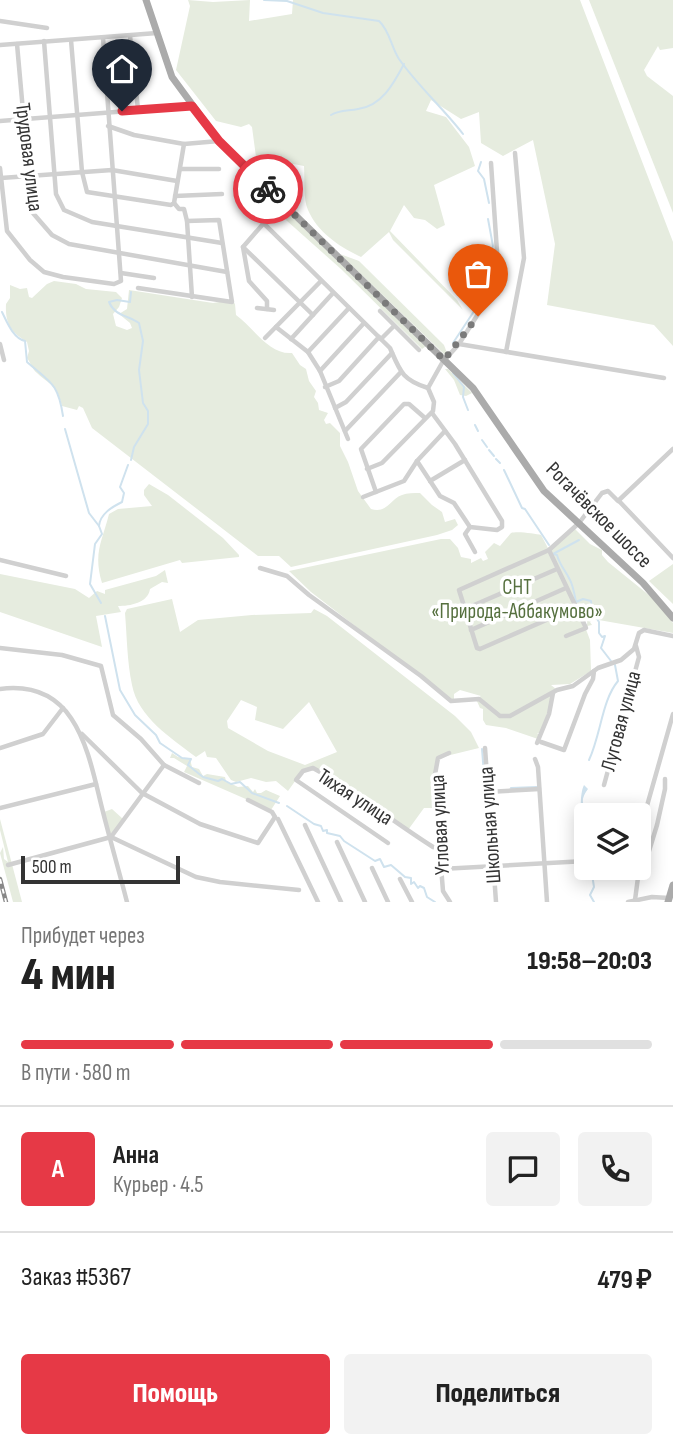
<!DOCTYPE html>
<html lang="ru">
<meta charset="utf-8">
<style>
body{margin:0;font-family:"Sofia Sans Condensed",sans-serif;background:#f2f2f2;color:#222;height:100vh;display:flex;flex-direction:column;font-size:26px;white-space:nowrap}
*{box-sizing:border-box;margin:0}
p{font-size:23px;color:#767676}
.icon{flex:none;width:38px;height:38px;fill:none;stroke:currentColor;stroke-width:2;stroke-linecap:round;stroke-linejoin:round}
.map{position:relative;height:902px;overflow:hidden}
.drawer{display:flex;flex-direction:column;background:#fff;flex:1}
.drawer>*{flex:none}
.buttons{position:absolute;left:574px;top:803px;display:grid;gap:14px}
.buttons a{display:grid;place-items:center;width:77px;height:77px;border-radius:7px;background:#fff;box-shadow:0 4px 18px #0003;font-size:35px}
.scale{position:absolute;left:21px;bottom:18px;width:159px;box-sizing:border-box;padding-left:7px;border:4px solid #333;border-top:0;font-size:19px;line-height:24px;white-space:nowrap;color:#333;-webkit-text-stroke:5px #fff;paint-order:stroke}
.pin{position:absolute;display:grid;place-items:center;width:60px;height:60px;color:#fff;margin:-72px -30px;border-radius:50% 50% 50% 0;rotate:-45deg;box-shadow:0 0 7px #0007}
.pin .icon{rotate:45deg}
.courier{position:absolute;display:grid;place-items:center;width:70px;height:70px;margin:-35px;border:5px solid #e63946;border-radius:50%;background:#fff;color:#222;box-shadow:0 2px 9px #0007}
.summary em{font-style:normal;font-weight:800}
.summary div{display:flex;flex-direction:column-reverse}
.summary{display:flex;align-items:center;justify-content:space-between;height:119px;padding:0 21px}
h1{font-size:46px;font-weight:800;line-height:52px}
.bar{display:grid;grid-template-columns:repeat(4,1fr);gap:10px 7px;align-content:center;height:84px;padding:0 21px}
.bar i{height:9px;border-radius:5px;background:#e0e0e0}
.bar .selected{background:#e63946}
.bar p{grid-column:span 4}
.line{display:flex;align-items:center;gap:18px;padding:0 21px;border-top:2px solid #e0e0e0}
.line div{flex:1}
.round{display:grid;place-items:center;flex:none;width:74px;height:74px;border-radius:7px;background:#f2f2f2}
.primary-button{display:flex;gap:14px;margin-top:auto;padding:14px 21px}
.primary-button a{flex:1;height:80px;border-radius:7px;background:#e63946;color:#fff;font-size:28px;font-weight:800;line-height:80px;text-align:center}
.primary-button a+a{background:#f2f2f2;color:#222}
.map>svg:first-child{display:block}
.green{fill:#e6ecdf;fill-rule:evenodd}
.water{fill:#cfe2ee}
.lines{fill:none;stroke-linecap:round;stroke-linejoin:round}
.stream{stroke:#cfe2ee;stroke-width:2}
.minor{stroke:#d0d0d0;stroke-width:4.5}
.major{stroke:#ababab;stroke-width:7}
.rail-casing{stroke:#888;stroke-width:4.5}
.rail{stroke:#fff;stroke-width:2;stroke-dasharray:5;stroke-linecap:butt}
.done{stroke:#7a7a7a;stroke-width:7;stroke-dasharray:0 12.6}
.route{stroke:#e63946;stroke-width:9}
.labels{text-anchor:middle;dominant-baseline:central;stroke-width:7;stroke-linejoin:round;paint-order:stroke}
.street-label{font-size:21px;fill:#333;stroke:#fff}
.park-label{font-size:21px;fill:#56703f;stroke:#fff}
</style>
<div class="map">
<svg width="673" height="902" viewBox="0 0 673 902">
<rect width="100%" height="100%" fill="#fff"/>
<!-- green -->
<g class="green">
<path d="M188,0l25,2 37,-2 -1,21 43,-7 1,-14h287l93,242v104l-19,-21 -107,-20 8,-61 -22,-104 -30,16 -22,-13 -2,-31 -18,7 -30,-19 -5,11 20,6 23,30 6,19 -41,19 11,40 -8,4 -12,-9 -11,-2 -10,-13 -14,26 67,69 6,10 -70,-70 -4,-8 -28,25c-21,-10 -43,-24 -53,-47 -5,-11 -3,-31 -4,-44l-48,-9 -4,-30 -3,-3 -8,3 -25,-6 -40,-51 14,-64z"/>
<path d="M589,0h84v48l-13,2 -2,-4 -14,24 3,6 26,20v117z"/>
<path d="M271,196l155,150 -4,3 -81,-80 -73,-65 -1,-4z"/>
<path d="M340,254l19,7 85,84 3,8 -3,1z"/>
<path d="M54,281l22,3 10,5 30,3 6,6 -3,9 -6,7 3,12 11,4 5,-2 -2,-5 -11,-9 8,-5 2,-19 84,13 19,-3 3,4 1,11c17,12 33,40 56,38l8,12 6,4 3,12 7,10 -2,6 4,6 1,7 9,3 -4,7 2,4 4,-1 10,10v13l8,16 10,29 13,18c16,5 19,-10 31,-14 5,-2 12,-2 18,-2l12,12 10,7 3,10 10,-3 3,6 -6,5 -15,5 -146,32 -12,-11h-21l-166,-128 -9,-20 -4,-2 -2,4 -15,-4c-6,-23 -10,-19 -25,-33 -5,-4 -6,-10 -10,-15l2,-7 -2,-9c-16,-10 -22,-18 -21,-38l4,-6v-13l10,4 7,-1 2,9 3,1 15,-14z"/>
<path d="M445,369h3l24,24 -6,3 -6,-1 -6,-15z"/>
<path d="M149,484l19,11 55,43 16,17v2l-57,6 -2,-3 -78,23c-9,-30 0,-41 7,-69l9,-5 34,-3 -8,-11v-5z"/>
<path d="M574,528l16,16 12,6v5l6,7 47,38 18,23v10l-80,-14 -3,3 2,3 -5,1 1,-16 -4,-7 -4,2 -4,-2 14,37 1,31 -21,13 -19,1 5,4 -16,44h-3l3,2 -2,4 -32,-11 -20,-3 -3,-5v-11l-3,-1 -4,-9 5,-3 -21,-6 -6,4v5h-4l-139,-107 -22,-21 152,-32h9l8,9 3,9 10,2v4l10,-5 2,3 5,-2 -3,-7 9,-9 6,3 11,-13c7,-2 25,1 30,2l7,13z"/>
<path d="M673,564v40l-24,-23z"/>
<path d="M165,570l3,13 -6,-1 -12,7c-2,14 -20,17 -32,17l3,6 -25,4 6,31 -102,-35v-38l75,15 14,9 8,-7 8,3v-4l51,-14z"/>
<path d="M172,599l8,33 18,-12 54,-5 59,-2 3,-4 13,7 128,100 16,16 8,16 -41,10 -5,20 2,30h-11l-16,22 -95,-63 -10,3 -15,21 -12,-10 -10,1 -15,-4 -15,4 -5,-2 -15,-22 -9,-1 -2,-6 -9,6c-25,-19 -58,-40 -64,-72 -5,-24 -5,-48 -7,-72l2,-4zM241,700l16,7 -2,13 28,9 26,-27 28,50 -32,13 -37,-14 -40,-23 -1,-7z"/>
<path d="M172,753l6,4 12,2 2,8 7,2 4,7 4,-2 18,3 1,4 12,6 10,-1 5,6 2,-3 2,4h4l5,-3 14,6 -9,14 -87,-38 3,-6 -13,-8h-4z"/>
<path d="M112,809l11,10 -13,16 -6,-23z"/>
<path d="M0,819l22,83h-9l-13,-49 3,-6 1,12 4,3 -8,-32z"/>
</g>
<!-- water -->
<path class="water" d="M584,785l4,4c-8,11 -6,15 2,25l-4,2v40l-4,-18 4,-6c-6,-9 -7,-38 -2,-47z"/>
<g class="lines">
<!-- stream -->
<g class="stream">
<path d="M264,0l23,1 36,12 56,8c11,10 12,26 20,38 19,27 44,49 64,75"/>
<path d="M331,115c8,-5 17,-4 27,-6 24,-3 36,-26 46,-45"/>
<path d="M481,162l-3,9 6,8 5,24"/>
<path d="M2,312c5,10 11,26 23,29l2,21c24,21 31,21 36,54"/>
<path d="M453,343l39,-59 -1,-32 2,-6 -5,-27"/>
<path d="M453,373l11,14 -1,10 5,13"/>
<path d="M475,425l3,6"/>
<path d="M65,429l24,84 10,13 3,8 -7,10 -5,40 11,19"/>
<path d="M482,440l5,7"/>
<path d="M489,450l5,6"/>
<path d="M496,459l4,4"/>
<path d="M131,460l3,-13 14,-23v-13l-5,-8 -4,-33 4,-29 -4,-18c-12,-8 -24,-7 -30,-21l8,-2 13,2 1,-10"/>
<path d="M504,470l18,38 3,1 24,36"/>
<path d="M99,526c1,-12 13,-19 23,-24l2,-9 -4,-6 8,-22"/>
<path d="M553,554l4,1c3,11 9,16 13,25 3,5 5,17 6,22l7,-3 8,2 1,10 7,11v11l3,4 3,-1 -4,12 10,13"/>
<path d="M553,554l26,-14"/>
<path d="M105,616l15,74 15,25 21,20 4,8 22,15 9,1 -3,6 15,12 15,4 4,-2 9,5 9,-2 12,11 27,10"/>
<path d="M482,749l9,114"/>
<path d="M589,760c12,-26 13,-60 29,-79l-3,-16"/>
<path d="M511,788l26,-1"/>
<path d="M287,806l27,18 7,2 2,5 4,-1v3l13,3 4,5 31,20 5,-2 4,8 7,-2 14,12 6,1v6l3,-2 4,6 2,-2 4,2 3,9 8,5"/>
<path d="M591,868l3,19 -4,8 4,7"/>
</g>
<!-- minor -->
<g class="minor">
<path d="M0,21l47,7"/>
<path d="M130,36l8,73"/>
<path d="M71,40l11,132 5,20 84,13 3,-2 10,-59"/>
<path d="M44,41l12,153 8,16 28,12 130,21"/>
<path d="M17,44l15,168 20,23 17,9 158,28"/>
<path d="M0,45l157,-12"/>
<path d="M0,121l192,-15"/>
<path d="M108,126l26,9 50,9 35,-3"/>
<path d="M0,168l7,63 23,29 14,12 19,5 51,7 7,-3 -18,-243"/>
<path d="M181,169h38"/>
<path d="M1,178l111,-8 65,11"/>
<path d="M257,179l-20,18 153,151c10,23 12,32 38,40"/>
<path d="M175,196l47,-2"/>
<path d="M174,203l5,6h5l3,12 5,76"/>
<path d="M263,224l-20,23 6,34 18,20v8"/>
<path d="M243,247l70,68"/>
<path d="M121,273l33,5"/>
<path d="M138,288l94,14 -13,-82 -32,1"/>
<path d="M257,308l17,2"/>
<path d="M380,311l39,39"/>
<path d="M276,327l32,25 12,19 28,68"/>
<path d="M265,338l56,-57"/>
<path d="M291,339l42,-46"/>
<path d="M381,339l13,-13"/>
<path d="M0,344l4,16"/>
<path d="M459,344l205,34"/>
<path d="M308,352l41,-44"/>
<path d="M506,352l18,-94 -9,-105"/>
<path d="M320,371l44,-48"/>
<path d="M325,387l14,-6 40,-44"/>
<path d="M335,408l11,-6 46,-49"/>
<path d="M345,431l55,-58"/>
<path d="M417,461l23,35 14,7 16,24 27,3 5,-3v-6l-47,-77 -23,-31"/>
<path d="M367,469l15,-6 51,-52 1,-9 -6,-14 14,-25 17,-19 40,-63 -8,-118"/>
<path d="M430,481l35,-21"/>
<path d="M376,492l-15,-43 43,-45h5l16,14"/>
<path d="M363,497l41,-16 13,-20 28,-30"/>
<path d="M619,501l54,57"/>
<path d="M470,527l-5,7 10,18"/>
<path d="M549,550l37,78 -20,8"/>
<path d="M0,560l66,16"/>
<path d="M260,568l27,8 22,19 112,81 30,25 28,-2 21,17h10l47,-26 16,-4 25,-18 23,-8 13,-11 5,-16 5,-3 29,6"/>
<path d="M576,607l-96,42 -3,-1 -18,-58 90,-40 30,-27 23,-30 6,-2 10,10 55,-52"/>
<path d="M465,609l92,-40"/>
<path d="M471,630l95,-42"/>
<path d="M0,648l62,7 39,11 12,49 28,24 23,26 -53,72 -103,28"/>
<path d="M0,689c77,-10 88,63 102,119 8,32 17,63 25,94"/>
<path d="M82,734l60,59 58,31 58,19 17,-26 -3,-5 -24,-12"/>
<path d="M541,742l23,8 21,-56 8,-15 1,-8"/>
<path d="M537,743l12,-29 4,-21"/>
<path d="M0,748l43,-14 20,-26"/>
<path d="M485,748l11,154"/>
<path d="M449,753l-11,5 -4,22 9,111 7,11"/>
<path d="M535,759l3,8 9,135"/>
<path d="M164,765l35,18"/>
<path d="M604,785l35,-128 -3,-11"/>
<path d="M487,792l52,-3"/>
<path d="M0,808l96,-24"/>
<path d="M278,819l40,83"/>
<path d="M305,825l36,77"/>
<path d="M639,834l34,-120"/>
<path d="M111,837l85,40 24,5 79,8"/>
<path d="M337,842l28,60"/>
<path d="M388,843l-92,-63 7,-9 10,-3c42,23 79,53 120,79l6,1"/>
<path d="M372,868l16,34"/>
<path d="M441,869l145,-8"/>
<path d="M400,879l12,23"/>
<path d="M635,900l4,-30 10,-19 8,-26 8,-36v-10"/>
<path d="M628,902l24,-5 17,1"/>
</g>
<!-- major -->
<g class="major">
<path d="M146,0l26,77 47,64 254,247 71,103 99,92 30,35"/>
<path d="M668,902l5,-17"/>
</g>
<!-- rail casing -->
<g class="rail-casing">
<path id="rail" d="M0,879l6,23"/>
</g>
<!-- rail -->
<use href="#rail" class="rail"/>
</g>
<g class="lines">
<!-- done -->
<path class="done" d="M268,189l176,171 34,-44"/>
<!-- route -->
<path class="route" d="M122,111l70,-5 27,35 49,48"/>
</g>
<g class="labels">
<!-- street labels -->
<g class="street-label">
<text transform="translate(29 157) rotate(83)">Трудовая улица</text>
<text transform="translate(599 515) rotate(45)">Рогачёвское шоссе</text>
<text transform="translate(621 721) rotate(-75)">Луговая улица</text>
<text transform="translate(355 797) rotate(33)">Тихая улица</text>
<text transform="translate(440 825) rotate(-93)">Угловая улица</text>
<text transform="translate(490 825) rotate(-94)">Школьная улица</text>
</g>
<!-- park labels -->
<g class="park-label">
<text x="517" y="587">СНТ<tspan x="517" dy="24">«Природа-Аббакумово»</tspan></text>
</g>
</g>
</svg>
<div class="buttons">
<a><svg class="icon" aria-label="layers" viewBox="0 0 24 24"><path d="M12 4l9 5-9 5-9-5zM3 14l9 5 9-5"/></svg></a>
</div>
<div class="scale">500 m</div>
<div class="pin" style="left:478px;top:316px;background:#ea580c"><svg class="icon" aria-label="bag" viewBox="0 0 24 24"><path d="M5 8h14l-1 12H6zM9 8a3 3 0 0 1 6 0"/></svg></div>
<div class="pin" style="left:122px;top:111px;background:#1f2937"><svg class="icon" aria-label="home" viewBox="0 0 24 24"><path d="M3 11l9-7 9 7M6 9v11h12V9"/></svg></div>
<div class="courier" style="left:268px;top:189px"><svg class="icon" aria-label="bike" viewBox="0 0 24 24"><circle cx="6" cy="16" r="4"/><circle cx="18" cy="16" r="4"/><path d="M6 16l4-8h5l3 8M10 8l3 8H6M13 5h3"/></svg></div>
</div>
<section class="drawer">
<div class="summary"><div><h1>4 мин</h1><p>Прибудет через</p></div><em>19:58–20:03</em></div>
<div class="bar"><i class="selected"></i><i class="selected"></i><i class="selected"></i><i></i><p>В пути · 580 m</p></div>
<div class="line" style="height:126px"><b class="round" style="background:#e63946;color:#fff">А</b><div><b>Анна</b><p>Курьер · 4.5</p></div><a class="round"><svg class="icon" aria-label="chat" viewBox="0 0 24 24"><path d="M4 5h16v11H9l-5 4z"/></svg></a><a class="round"><svg class="icon" aria-label="phone" viewBox="0 0 24 24"><path d="M5 4h4l2 5-3 2q2 4 5 5l2-3 5 2v4C11 20 4 13 5 4z"/></svg></a></div>
<div class="line" style="height:91px"><div>Заказ #5367</div><b>479 ₽</b></div>
<div class="primary-button"><a>Помощь</a><a>Поделиться</a></div>
</section>
